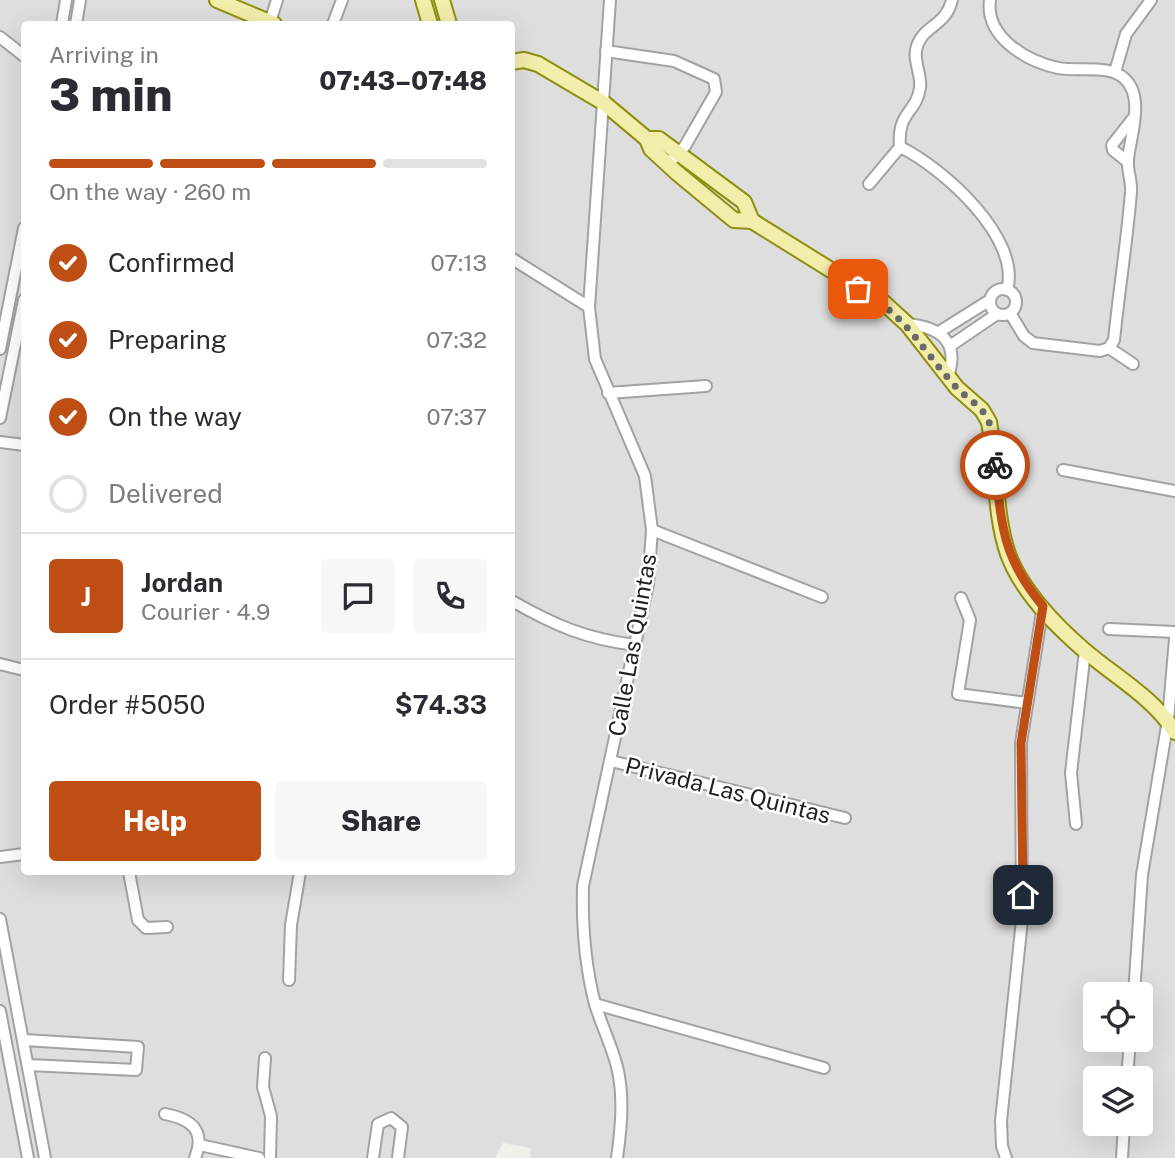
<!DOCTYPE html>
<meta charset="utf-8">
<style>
body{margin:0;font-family:"Public Sans",sans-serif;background:#f7f7f7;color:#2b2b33;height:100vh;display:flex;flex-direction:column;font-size:26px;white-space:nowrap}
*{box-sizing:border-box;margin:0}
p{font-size:23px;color:#7c7c81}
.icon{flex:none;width:38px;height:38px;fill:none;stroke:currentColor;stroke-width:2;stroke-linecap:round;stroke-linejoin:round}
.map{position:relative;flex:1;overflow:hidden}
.panel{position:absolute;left:21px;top:21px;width:494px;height:854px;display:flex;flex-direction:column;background:#fff;border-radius:7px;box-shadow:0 7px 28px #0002}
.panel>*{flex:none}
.controls{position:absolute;left:1083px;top:982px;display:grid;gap:14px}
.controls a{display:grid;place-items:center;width:70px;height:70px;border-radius:7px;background:#fff;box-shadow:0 7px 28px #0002;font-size:35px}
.pin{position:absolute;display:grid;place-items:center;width:60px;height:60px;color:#fff;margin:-30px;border-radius:14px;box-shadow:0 4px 10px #0006}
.courier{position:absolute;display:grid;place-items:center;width:70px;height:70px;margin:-35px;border:5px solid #be4e14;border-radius:50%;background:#fff;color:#222;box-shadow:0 2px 9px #0007}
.overview em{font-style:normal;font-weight:800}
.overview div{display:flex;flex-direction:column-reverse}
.overview{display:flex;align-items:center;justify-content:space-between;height:119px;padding:0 28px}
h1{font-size:46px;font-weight:800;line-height:52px}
.bar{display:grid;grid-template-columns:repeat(4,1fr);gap:10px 7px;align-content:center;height:84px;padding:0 28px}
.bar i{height:9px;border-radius:5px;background:#e1e1e2}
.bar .on{background:#be4e14}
.bar p{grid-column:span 4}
.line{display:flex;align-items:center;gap:18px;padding:0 28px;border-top:2px solid #e1e1e2}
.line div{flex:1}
.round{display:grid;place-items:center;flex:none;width:74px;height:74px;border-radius:7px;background:#f7f7f7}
ol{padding:0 28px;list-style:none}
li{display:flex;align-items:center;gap:21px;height:77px}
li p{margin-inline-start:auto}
li .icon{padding:7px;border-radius:50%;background:#be4e14;color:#fff;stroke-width:4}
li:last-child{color:#7c7c81}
li i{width:38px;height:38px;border:4px solid #e1e1e2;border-radius:50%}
.primary-button{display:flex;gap:14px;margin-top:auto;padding:14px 28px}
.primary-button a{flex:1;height:80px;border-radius:7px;background:#be4e14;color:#fff;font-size:28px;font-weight:800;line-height:80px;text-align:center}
.primary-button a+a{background:#f7f7f7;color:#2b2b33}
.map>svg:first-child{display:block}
.residential{fill:#dfdede;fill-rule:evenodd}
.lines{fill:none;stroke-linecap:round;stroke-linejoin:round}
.minor-casing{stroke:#a2a2a2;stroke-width:14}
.major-casing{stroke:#8e8f0f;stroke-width:18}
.minor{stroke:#fff;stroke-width:10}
.major{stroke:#f3edab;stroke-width:14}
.done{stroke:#696967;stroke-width:7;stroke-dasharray:0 12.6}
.route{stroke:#be4e14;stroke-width:9}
.labels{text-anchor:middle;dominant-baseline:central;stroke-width:5;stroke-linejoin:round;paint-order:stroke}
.street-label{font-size:23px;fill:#212121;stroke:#fff}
</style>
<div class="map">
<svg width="1175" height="1158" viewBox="0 0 1175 1158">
<rect width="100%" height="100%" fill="#f0f0e9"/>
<!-- residential -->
<path class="residential" d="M0,0h1175v1158h-645l1,-10 -28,-5 -8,15h-495zM24,24h487v848h-487zM1096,994h45v46h-45zM1096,1078h45v46h-45z"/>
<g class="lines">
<!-- minor casing -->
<g class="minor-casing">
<g id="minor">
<path d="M610,0l-21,307 6,52 50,117 7,54 -4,54 -65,302c-1,39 2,79 12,118 7,23 18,44 23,67 6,29 3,58 -1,87"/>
<path d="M990,0c-5,37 36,61 68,68 20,4 52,-4 67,11 20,19 5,58 3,81 -1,11 4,21 3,32 -4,49 -12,99 -17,148l-5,8 -9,3 -67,-8 -9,-7 -14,-23"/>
<path d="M270,22l7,-22"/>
<path d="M62,24l4,-24"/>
<path d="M76,24l4,-24"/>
<path d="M333,24l9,-24"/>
<path d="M0,37l24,19"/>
<path d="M606,51l68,10 40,18 2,13 -31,54 -17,18"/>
<path d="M1115,72l11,-38 25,-34"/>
<path d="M900,147c42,20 122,91 107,143"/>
<path d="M1128,162l-15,-12 -1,-5 22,-28"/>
<path d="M869,184l31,-37c-3,-36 16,-33 20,-59 2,-14 -8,-28 -3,-42 7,-21 29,-20 35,-46"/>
<path d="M511,258l78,49"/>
<circle cx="1003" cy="302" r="13"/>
<path d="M907,324c33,3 53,17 41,53"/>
<path d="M939,332l51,-32"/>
<path d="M950,346l47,-32"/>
<path d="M1109,348l24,16"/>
<path d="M0,349l24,-121"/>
<path d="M608,393l98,-7"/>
<path d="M0,418l24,-118"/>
<path d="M0,442l24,3"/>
<path d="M1063,470l112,21"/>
<path d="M652,530l170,67"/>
<path d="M961,598l9,22 -12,74 69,9"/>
<path d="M512,601c42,24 74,38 123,44"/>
<path d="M1109,629l66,3"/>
<path d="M0,664l24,6"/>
<path d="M611,761l234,57"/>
<path d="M1076,824l-5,-51 14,-122"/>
<path d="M0,857l24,-3"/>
<path d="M129,872l9,48 8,8 21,-1"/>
<path d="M0,919l45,239"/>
<path d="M289,980l2,-55 9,-53"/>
<path d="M1134,994l8,-119 26,-155 7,-81"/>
<path d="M595,1004l229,64"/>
<path d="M0,1011l28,147"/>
<path d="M24,1040l114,7 -2,23 -108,-5"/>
<path d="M265,1058l-2,29 8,29 -1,42"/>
<path d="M1127,1078l3,-38"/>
<path d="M165,1114c26,5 41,16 30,44"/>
<path d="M200,1145l59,13"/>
<path d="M373,1158l5,-34 13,-6 11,9 -4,31"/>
<path d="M1006,1158l-4,-12 -1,-25 21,-201 -1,-177 22,-137"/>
<path d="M1122,1158l2,-34"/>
</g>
</g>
<!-- major casing -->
<g class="major-casing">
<g id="major">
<path d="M217,0l57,24"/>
<path d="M423,0l7,24"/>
<path d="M442,0l7,24"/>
<path d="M511,62l13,-2 14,4 66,39 43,36 4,10 25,23 58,48 18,1 132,82 23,21 50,64 25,22 7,12c8,43 5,91 19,132 13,36 48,72 76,96 30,26 69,47 91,82"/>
<path d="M647,139h12l85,63 8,19"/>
</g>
</g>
<!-- minor -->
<use href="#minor" class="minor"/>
<!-- major -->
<use href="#major" class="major"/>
</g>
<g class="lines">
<!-- done -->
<path class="done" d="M858,289c50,27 62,59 98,98 11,12 27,19 33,35 5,13 5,29 6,43"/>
<!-- route -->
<path class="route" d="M995,465c7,61 7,92 48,141l-22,137 2,152"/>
</g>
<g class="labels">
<!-- street labels -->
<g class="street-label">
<text transform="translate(632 645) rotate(-80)">Calle Las Quintas</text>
<text transform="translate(728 790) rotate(14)">Privada Las Quintas</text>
</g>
</g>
</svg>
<div class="controls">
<a><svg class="icon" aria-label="locate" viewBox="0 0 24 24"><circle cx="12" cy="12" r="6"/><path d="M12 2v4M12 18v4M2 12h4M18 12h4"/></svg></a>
<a><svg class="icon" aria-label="layers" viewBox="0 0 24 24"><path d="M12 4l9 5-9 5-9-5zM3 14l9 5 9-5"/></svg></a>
</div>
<div class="pin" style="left:858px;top:289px;background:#ea580c"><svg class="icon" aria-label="bag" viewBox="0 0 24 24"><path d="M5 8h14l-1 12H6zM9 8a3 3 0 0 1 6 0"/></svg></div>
<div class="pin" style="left:1023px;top:895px;background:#1f2937"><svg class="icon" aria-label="home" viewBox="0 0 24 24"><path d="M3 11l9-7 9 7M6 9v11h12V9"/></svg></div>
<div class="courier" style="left:995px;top:465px"><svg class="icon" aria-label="bike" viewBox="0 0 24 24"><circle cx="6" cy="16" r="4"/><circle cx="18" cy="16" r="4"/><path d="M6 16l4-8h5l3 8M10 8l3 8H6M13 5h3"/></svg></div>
<section class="panel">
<div class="overview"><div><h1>3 min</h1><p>Arriving in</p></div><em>07:43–07:48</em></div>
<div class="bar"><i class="on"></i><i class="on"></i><i class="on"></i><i></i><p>On the way · 260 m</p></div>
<ol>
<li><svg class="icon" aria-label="check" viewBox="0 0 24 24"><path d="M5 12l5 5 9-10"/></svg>Confirmed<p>07:13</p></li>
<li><svg class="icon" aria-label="check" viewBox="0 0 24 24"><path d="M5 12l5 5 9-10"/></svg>Preparing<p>07:32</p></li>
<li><svg class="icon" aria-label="check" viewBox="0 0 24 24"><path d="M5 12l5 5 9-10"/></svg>On the way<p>07:37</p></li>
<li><i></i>Delivered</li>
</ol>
<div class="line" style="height:126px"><b class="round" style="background:#be4e14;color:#fff">J</b><div><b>Jordan</b><p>Courier · 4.9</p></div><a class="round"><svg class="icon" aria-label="chat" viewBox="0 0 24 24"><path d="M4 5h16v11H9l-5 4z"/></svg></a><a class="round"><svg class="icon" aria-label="phone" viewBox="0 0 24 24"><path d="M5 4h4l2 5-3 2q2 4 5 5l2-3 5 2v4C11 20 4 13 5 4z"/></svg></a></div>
<div class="line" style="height:91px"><div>Order #5050</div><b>$74.33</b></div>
<div class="primary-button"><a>Help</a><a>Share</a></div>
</section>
</div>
